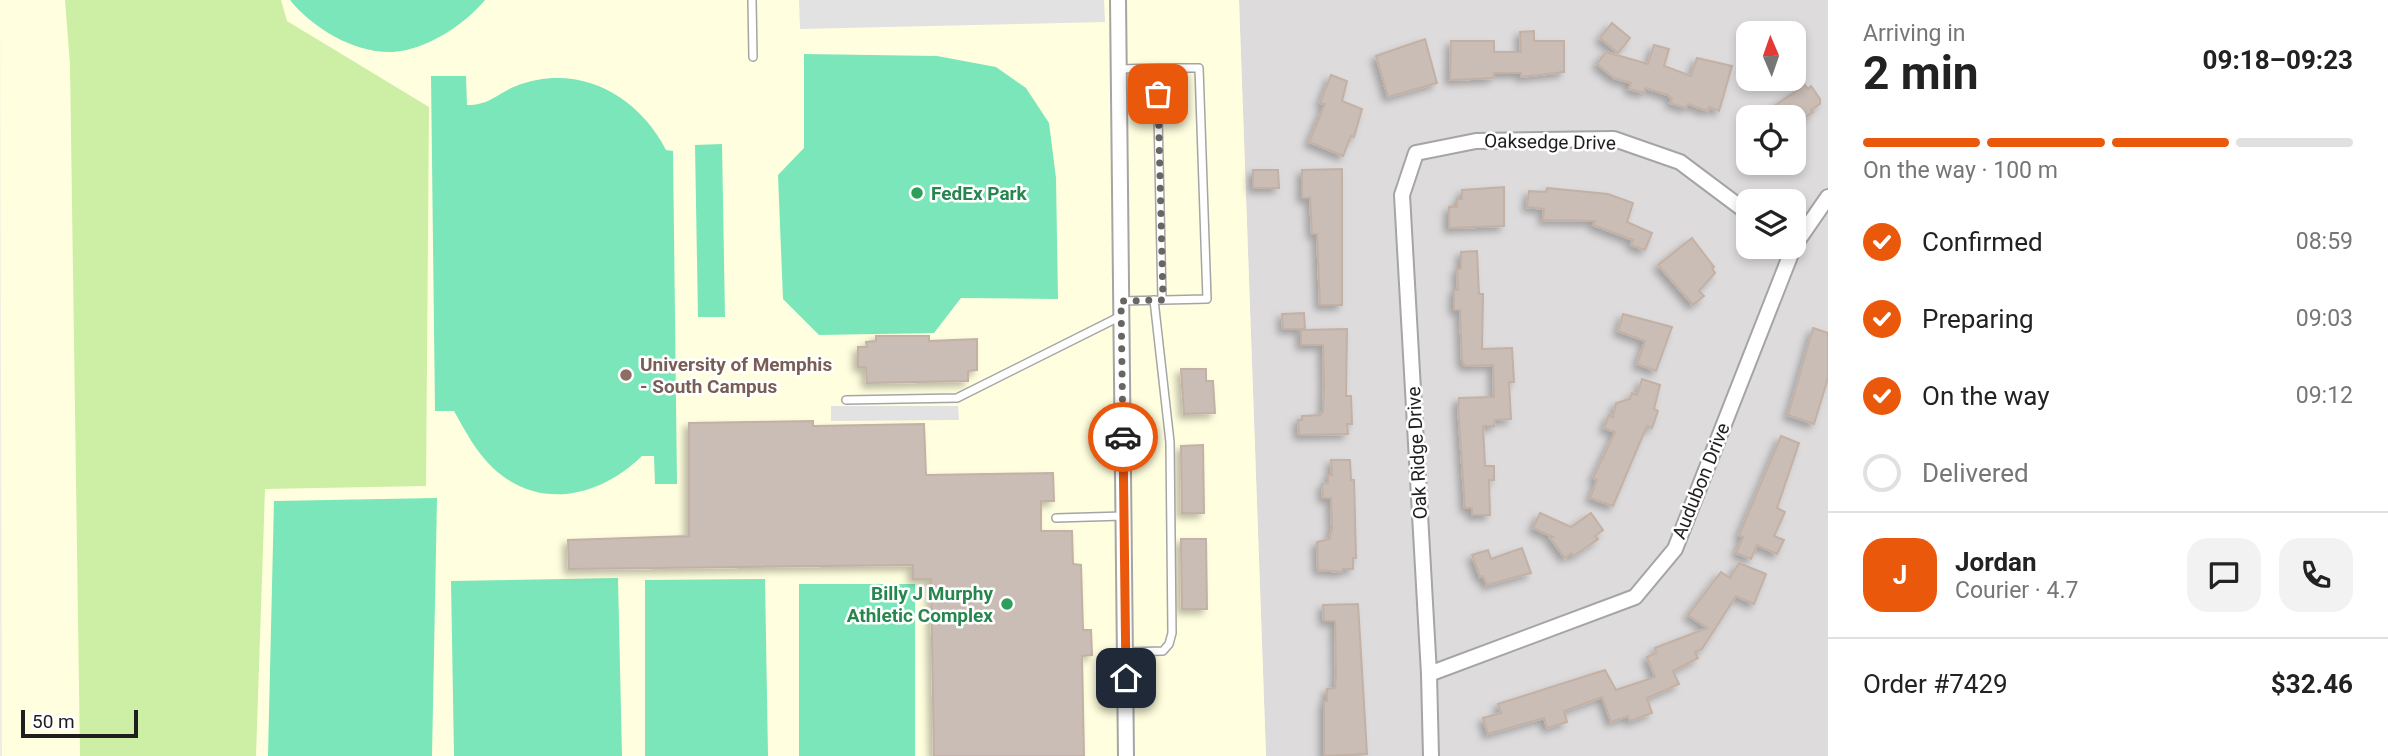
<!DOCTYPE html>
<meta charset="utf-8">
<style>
body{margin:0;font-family:Roboto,sans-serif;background:#f2f2f2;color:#222;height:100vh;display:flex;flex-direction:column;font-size:26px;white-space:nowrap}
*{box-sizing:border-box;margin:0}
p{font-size:23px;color:#767676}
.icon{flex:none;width:38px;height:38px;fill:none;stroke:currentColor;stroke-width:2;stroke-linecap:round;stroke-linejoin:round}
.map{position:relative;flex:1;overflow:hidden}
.drawer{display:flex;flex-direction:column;background:#fff;width:560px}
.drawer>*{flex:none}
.needle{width:46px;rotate:358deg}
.fabs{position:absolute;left:1736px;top:21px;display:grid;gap:14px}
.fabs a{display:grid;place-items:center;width:70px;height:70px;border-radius:14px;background:#fff;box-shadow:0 4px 10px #0003;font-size:35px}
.scale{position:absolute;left:21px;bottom:18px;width:117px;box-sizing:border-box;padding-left:7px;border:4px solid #1e1e1e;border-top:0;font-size:19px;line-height:24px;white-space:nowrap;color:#1e1e1e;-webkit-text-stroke:5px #fff;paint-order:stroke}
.pin{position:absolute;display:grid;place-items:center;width:60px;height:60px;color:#fff;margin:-30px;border-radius:14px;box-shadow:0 4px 10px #0006}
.courier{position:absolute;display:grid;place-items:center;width:70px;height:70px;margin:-35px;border:5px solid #ea580c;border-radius:50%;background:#fff;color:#222;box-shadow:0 2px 9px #0007}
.overview em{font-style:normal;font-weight:700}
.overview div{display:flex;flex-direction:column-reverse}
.overview{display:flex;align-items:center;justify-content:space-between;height:119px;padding:0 35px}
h1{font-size:46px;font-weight:700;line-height:52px}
.bar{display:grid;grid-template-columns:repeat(4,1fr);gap:10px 7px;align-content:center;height:84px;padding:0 35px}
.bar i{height:9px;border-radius:5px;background:#e0e0e0}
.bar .current{background:#ea580c}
.bar p{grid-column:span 4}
.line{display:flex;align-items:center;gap:18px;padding:0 35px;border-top:2px solid #e0e0e0}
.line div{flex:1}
.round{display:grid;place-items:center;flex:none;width:74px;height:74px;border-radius:21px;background:#f2f2f2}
ol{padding:0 35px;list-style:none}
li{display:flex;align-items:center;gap:21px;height:77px}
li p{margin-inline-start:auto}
li .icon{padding:7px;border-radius:50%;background:#ea580c;color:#fff;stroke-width:4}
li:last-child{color:#767676}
li i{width:38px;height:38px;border:4px solid #e0e0e0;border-radius:50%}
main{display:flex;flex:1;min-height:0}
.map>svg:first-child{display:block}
.residential{fill:#dddbdb;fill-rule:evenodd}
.education{fill:#fffede}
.grass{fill:#ccefa5}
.pitch{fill:#7be6b9}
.parking{fill:#e2e2e2}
.building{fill:#c9bdb6;stroke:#c3b1a5;stroke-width:2;filter:url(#shadow)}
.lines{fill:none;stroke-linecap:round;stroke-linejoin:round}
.lane-casing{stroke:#a5a5a5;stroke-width:10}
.street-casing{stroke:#a5a5a5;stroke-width:18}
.lane{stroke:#fff;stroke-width:7}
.street{stroke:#fff;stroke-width:14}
.done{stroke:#686663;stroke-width:7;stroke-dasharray:0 12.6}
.route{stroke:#ea580c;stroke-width:9}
.leisure-dot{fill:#2e9e5b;stroke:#fff;stroke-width:2.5}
.education-dot{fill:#8d6e63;stroke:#fff;stroke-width:2.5}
.labels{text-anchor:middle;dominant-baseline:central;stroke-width:5;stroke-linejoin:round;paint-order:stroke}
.street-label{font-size:19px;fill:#1e1e1e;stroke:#fff}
.leisure-label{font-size:19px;font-weight:bold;fill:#27864d;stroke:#fff;text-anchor:start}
.education-label{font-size:19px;font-weight:bold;fill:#785e54;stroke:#fff;text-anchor:start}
</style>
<main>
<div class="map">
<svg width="1828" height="756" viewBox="0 0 1828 756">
<defs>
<filter id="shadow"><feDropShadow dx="-4.5" dy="4.5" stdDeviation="3.5" flood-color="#0004"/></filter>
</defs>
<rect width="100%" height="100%" fill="#f0ece4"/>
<!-- residential -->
<path class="residential" d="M1239,0h589v756h-562zM1748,33h46v46h-46zM1748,117h46v46h-46zM1748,201h46v46h-46z"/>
<!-- education -->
<path class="education" d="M0,0h1239l27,756h-1264z"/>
<!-- grass -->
<path class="grass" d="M65,0h216l6,21 142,86 -3,379 -161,3 -9,267h-176l-10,-692z"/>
<!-- pitch -->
<g class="pitch">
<path d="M290,0h195c-21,25 -59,50 -92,52 -37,2 -81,-24 -103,-52z"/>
<path d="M804,54l133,2 59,11 30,21 23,35 7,55 2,121 -97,-1 -27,35 -115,2 -36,-36 -5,-124 26,-27z"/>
<path d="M431,76h35l1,29c23,0 29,-11 49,-19 62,-24 122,9 150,64l7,1 4,333h-22l-1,-28h-12c-41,40 -102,56 -149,12 -16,-15 -28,-37 -39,-57h-19z"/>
<path d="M722,144l3,173h-27l-3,-172z"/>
<path d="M437,498l-5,258h-164l6,-255z"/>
<path d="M618,578l4,178h-168l-3,-175z"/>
<path d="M765,579l3,177h-123v-176z"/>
<rect x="799" y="584" width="116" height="172"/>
</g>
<!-- parking -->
<g class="parking">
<path d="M799,0h305l1,22 -305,7z"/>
<path d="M831,406h127l1,14 -128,1z"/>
</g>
<!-- building -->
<g class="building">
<path d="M1612,23l18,15 -12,15 -18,-15z"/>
<path d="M1534,31v10h30v31l-43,5v-4h-27l-1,5 -43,2 1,-39h43v11h27l-1,-20z"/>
<path d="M1425,39l12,44 -49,14 -12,-41z"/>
<path d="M1654,45l15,4 -5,17 27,10 6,-18 35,8 -13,45 -10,-4 -1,4 -20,-7 -2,4 -16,-5 2,-4 -4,-4 -23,-7 -1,5 -15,-4 2,-6 -17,-5 -17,-14 9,-12 42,12z"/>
<path d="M1331,75l16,6 -5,20 20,8 -8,28 -3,-1 -8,20 -34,-14 16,-38 -5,-1z"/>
<path d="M1805,85l3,4 3,-3 9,13v5l-9,6 2,2 -19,13v-8h-36z"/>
<path d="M1342,169v136h-22l-3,-71h-5l-2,-36h-8v-28z"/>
<path d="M1253,170h25l1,18h-26z"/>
<path d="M1504,187v39l-55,2v-21h8v-8h5v-9z"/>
<path d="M1547,188l61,6 25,9 -6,19 25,11 -7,17 -14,-5 2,-5 -40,-15 2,-4 -52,-1 1,-11 -17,-2 2,-16 17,1z"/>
<path d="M1692,238l22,29 -2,1 3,5 -16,18 5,5 -11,9 -35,-40z"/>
<path d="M1477,251l2,43h4l-1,55 30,-1 2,34h-5l2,37 -16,1 -1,6h-11l2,40h9v14h-5l1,35h-18v-7h-7l-7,-101 1,-9 35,-1 -1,-32 -28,1 -3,-5 -2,-51h-6v-20h4l-1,-21h4v-17z"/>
<path d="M1304,313l1,16h-22l-1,-15z"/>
<path d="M1623,314l49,13 -16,44 -19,-7 8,-23 -27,-10z"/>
<path d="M1813,328l15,5v45l-14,46 -26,-9z"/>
<path d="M1347,329l-1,67h5l1,28h-5l1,10 -49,1 -1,-15h4v-4l18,-1 3,-3 1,-25 -1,-42h-22v-15z"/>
<path d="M876,336h53v5l48,-2v31l-9,1v10l-101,2 -1,-16h-8v-20h9l-1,-5 10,-1z"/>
<path d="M1181,369h25v12h7l2,32 -31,1z"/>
<path d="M1642,379l18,6 -6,24 4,2 -6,17 -5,-2 -4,9 -30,71 -23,-8 7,-18 -4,-2 22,-46 -11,-4 5,-13 4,2 3,-14 14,-4 2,-6 5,2z"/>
<path d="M813,421v5l111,-2 2,51 127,-2 1,28h-13v30h31l1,33 8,1 2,65h8l1,25 -10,1 2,100h-150l-3,-177h-18v-14l-344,4 -1,-29 121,-4v-113z"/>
<path d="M1781,436l18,7 -22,65 8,4 -11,24 10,4 -7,14 -20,-9 -6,14 -15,-6 7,-16 -4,-2z"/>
<path d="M1203,445l1,68h-22l-1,-67z"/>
<path d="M1331,460h19l1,20h3l2,78h-3v11h-10v3l-25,-2 -1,-28 13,-3 2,-11 -1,-30h-8l-1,-14 6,-1v-8h4z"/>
<path d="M1540,513l31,14 20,-14 12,17 -8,6 3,3 -24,17 -3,-3 -6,5 -15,-20 3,-1 -20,-9z"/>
<path d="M1181,539h25l1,70h-25z"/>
<path d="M1522,548l9,25 -44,12 -4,-9 -3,1 -8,-22 16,-5 3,9z"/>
<path d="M1739,563l27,11 -12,30 -18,-8 -34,53 -7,3 3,6 -25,13 6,13 -32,14 5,15 -22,8 -2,-5 -17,6 -9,-25 -38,14 3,11 -20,6 -3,-10 -56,16 -5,-16 18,-5 -3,-9 107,-34 11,20 39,-13 -8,-20 9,-4 -1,-5 52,-20 -19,-13 33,-43 9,6z"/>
<path d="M1358,604l9,150 -43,2v-55h3v-12l8,-1 1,-15 -1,-52h-11l-1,-16z"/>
</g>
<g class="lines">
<!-- lane casing -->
<g class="lane-casing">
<g id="lane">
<path d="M752,0l1,57"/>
<path d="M1119,69l38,-1"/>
<path d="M1121,301l86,-2 -8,-231h-42l5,232"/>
<path d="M846,400l111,-2 164,-82"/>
<path d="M1056,518l67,-2"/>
<path d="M1125,652l38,-1 6,-7 3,-11 -2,-191 -16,-142"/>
</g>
</g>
<!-- street casing -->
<g class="street-casing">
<g id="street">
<path d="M1118,0l8,756"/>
<path d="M1429,674l206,-77 40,-48 119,-303 34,-49"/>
<path d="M1431,756l-2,-82 -27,-479 14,-42 60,-12 138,-2 66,23 68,51"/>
</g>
</g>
<!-- lane -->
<use href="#lane" class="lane"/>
<!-- street -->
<use href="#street" class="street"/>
</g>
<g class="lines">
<!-- done -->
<path class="done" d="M1123,437l-2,-136 42,-1 -5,-206"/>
<!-- route -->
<path class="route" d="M1123,437l3,241"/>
</g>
<!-- markers -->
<g class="leisure-dot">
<circle cx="917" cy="193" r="7"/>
<circle cx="1007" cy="604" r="7"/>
</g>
<circle class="education-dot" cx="626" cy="375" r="7"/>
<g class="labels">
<!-- street labels -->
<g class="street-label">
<text transform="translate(1550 142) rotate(1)">Oaksedge Drive</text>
<text transform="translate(1417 453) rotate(-93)">Oak Ridge Drive</text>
<text transform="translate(1701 481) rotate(-68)">Audubon Drive</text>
</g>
<!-- leisure labels -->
<g class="leisure-label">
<text x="931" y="193">FedEx Park</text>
<text x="993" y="593" text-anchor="end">Billy J Murphy<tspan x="993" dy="22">Athletic Complex</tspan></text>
</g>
<!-- education labels -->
<g class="education-label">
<text x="640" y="364">University of Memphis<tspan x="640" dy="22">- South Campus</tspan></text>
</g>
</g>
</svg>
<div class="fabs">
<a><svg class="needle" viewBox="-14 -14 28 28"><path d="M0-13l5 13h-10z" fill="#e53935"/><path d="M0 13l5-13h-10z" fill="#767676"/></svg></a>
<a><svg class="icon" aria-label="locate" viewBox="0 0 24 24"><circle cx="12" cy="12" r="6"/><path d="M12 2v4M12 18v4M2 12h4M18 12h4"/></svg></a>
<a><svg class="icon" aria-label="layers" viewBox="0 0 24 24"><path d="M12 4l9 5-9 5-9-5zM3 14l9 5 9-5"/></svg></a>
</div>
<div class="scale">50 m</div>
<div class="pin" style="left:1158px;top:94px;background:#ea580c"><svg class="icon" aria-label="bag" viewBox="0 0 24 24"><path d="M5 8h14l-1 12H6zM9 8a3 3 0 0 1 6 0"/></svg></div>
<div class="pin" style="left:1126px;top:678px;background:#1f2937"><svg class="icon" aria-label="home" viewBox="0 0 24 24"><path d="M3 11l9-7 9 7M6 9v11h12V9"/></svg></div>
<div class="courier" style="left:1123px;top:437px"><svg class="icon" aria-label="car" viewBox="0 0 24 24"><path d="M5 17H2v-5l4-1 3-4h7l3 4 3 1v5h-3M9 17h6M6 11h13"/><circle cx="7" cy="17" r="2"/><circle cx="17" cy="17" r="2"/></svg></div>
</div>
<section class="drawer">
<div class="overview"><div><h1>2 min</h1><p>Arriving in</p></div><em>09:18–09:23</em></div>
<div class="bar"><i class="current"></i><i class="current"></i><i class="current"></i><i></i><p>On the way · 100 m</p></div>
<ol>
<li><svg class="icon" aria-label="check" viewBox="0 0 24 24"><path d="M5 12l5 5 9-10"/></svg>Confirmed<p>08:59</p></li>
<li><svg class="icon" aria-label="check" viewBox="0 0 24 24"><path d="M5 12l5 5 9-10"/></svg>Preparing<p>09:03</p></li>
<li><svg class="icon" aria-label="check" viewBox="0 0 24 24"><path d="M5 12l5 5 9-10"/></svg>On the way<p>09:12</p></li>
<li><i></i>Delivered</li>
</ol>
<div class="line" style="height:126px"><b class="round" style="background:#ea580c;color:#fff">J</b><div><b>Jordan</b><p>Courier · 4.7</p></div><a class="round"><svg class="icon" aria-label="chat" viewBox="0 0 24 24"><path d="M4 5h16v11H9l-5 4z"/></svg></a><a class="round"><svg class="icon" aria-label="phone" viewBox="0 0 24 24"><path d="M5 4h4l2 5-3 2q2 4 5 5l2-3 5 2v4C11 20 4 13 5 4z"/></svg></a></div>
<div class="line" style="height:91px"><div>Order #7429</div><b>$32.46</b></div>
</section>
</main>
